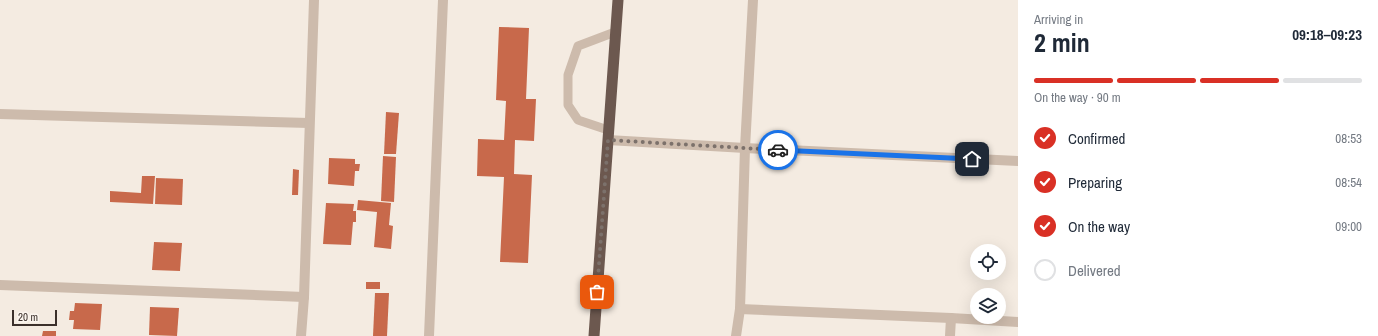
<!DOCTYPE html>
<meta charset="utf-8">
<style>
body{margin:0;font-family:"Archivo Narrow",sans-serif;background:#f6f6f7;color:#1f2937;height:100vh;display:flex;flex-direction:column;font-size:15px;white-space:nowrap}
*{box-sizing:border-box;margin:0}
p{font-size:13px;color:#747a83}
.icon{flex:none;width:22px;height:22px;fill:none;stroke:currentColor;stroke-width:2;stroke-linecap:round;stroke-linejoin:round}
.map{position:relative;flex:1;overflow:hidden}
.details{display:flex;flex-direction:column;background:#fff;width:360px}
.details>*{flex:none}
.tools{position:absolute;left:970px;top:244px;display:grid;gap:8px}
.tools a{display:grid;place-items:center;width:36px;height:36px;border-radius:50%;background:#fff;box-shadow:0 4px 16px #0002;font-size:20px}
.scale{position:absolute;left:12px;bottom:10px;width:45px;box-sizing:border-box;padding-left:4px;border:2px solid #3b302b;border-top:0;font-size:11px;line-height:14px;white-space:nowrap;color:#3b302b;-webkit-text-stroke:3px #fbf5ee;paint-order:stroke}
.pin{position:absolute;display:grid;place-items:center;width:34px;height:34px;color:#fff;margin:-17px;border-radius:8px;box-shadow:0 2px 6px #0006}
.courier{position:absolute;display:grid;place-items:center;width:40px;height:40px;margin:-20px;border:3px solid #1a73e8;border-radius:50%;background:#fff;color:#222;box-shadow:0 1px 5px #0007}
.head em{font-style:normal;font-weight:800}
.head div{display:flex;flex-direction:column-reverse}
.head{display:flex;align-items:center;justify-content:space-between;height:68px;padding:0 16px}
h1{font-size:26px;font-weight:800;line-height:30px}
.bar{display:grid;grid-template-columns:repeat(4,1fr);gap:6px 4px;align-content:center;height:48px;padding:0 16px}
.bar i{height:5px;border-radius:3px;background:#e0e1e3}
.bar .active{background:#d93025}
.bar p{grid-column:span 4}
ol{padding:0 16px;list-style:none}
li{display:flex;align-items:center;gap:12px;height:44px}
li p{margin-inline-start:auto}
li .icon{padding:4px;border-radius:50%;background:#d93025;color:#fff;stroke-width:4}
li:last-child{color:#747a83}
li i{width:22px;height:22px;border:2px solid #e0e1e3;border-radius:50%}
main{display:flex;flex:1;min-height:0}
.map>svg:first-child{display:block}
.building{fill:#c8694b}
.lines{fill:none;stroke-linecap:round;stroke-linejoin:round}
.service{stroke:#cdbbac;stroke-width:9}
.minor{stroke:#cdbbac;stroke-width:10}
.trunk{stroke:#6c584f;stroke-width:11}
.done{stroke:#7c716b;stroke-width:4;stroke-dasharray:0 7.2}
.route{stroke:#1a73e8;stroke-width:5}
</style>
<main>
<div class="map">
<svg width="1018" height="336" viewBox="0 0 1018 336">
<rect width="100%" height="100%" fill="#f4ebe1"/>
<!-- building -->
<g class="building">
<path d="M499,27l30,1 -3,71h10l-2,42 -19,-1 -1,34 18,1 -4,88 -28,-1 4,-85 -27,-1 1,-37 26,1 2,-39 -10,-1z"/>
<path d="M386,112l13,1 -3,41h-12z"/>
<path d="M383,156l13,1 -2,45 -13,-1z"/>
<path d="M329,158l26,1v5h5l-1,7h-4l-1,15 -26,-2z"/>
<path d="M293,169l6,1 -1,25h-6z"/>
<path d="M142,176h13l-2,28 -43,-2v-11l31,2z"/>
<path d="M156,178l27,1 -1,26 -27,-1z"/>
<path d="M358,200l33,3 -2,22 4,1 -2,23 -17,-2 3,-35 -20,-2z"/>
<path d="M326,203l28,1 -1,7h3v11h-3l-2,23 -28,-1z"/>
<path d="M154,242l28,1 -2,28 -28,-1z"/>
<rect x="366" y="282" width="14" height="7"/>
<path d="M375,293h14l-2,43h-14z"/>
<path d="M75,303l27,1 -2,26 -27,-1 1,-9h-5l1,-9h4z"/>
<path d="M150,307l29,1 -2,28 -28,-1z"/>
<path d="M43,331h13v5h-14z"/>
</g>
<g class="lines">
<!-- service -->
<path class="service" d="M608,130l-30,-10 -10,-15v-30l10,-29 37,-14"/>
<!-- minor -->
<g class="minor">
<path d="M0,114l309,9"/>
<path d="M608,140l137,8 273,13"/>
<path d="M0,285l304,12"/>
<path d="M740,309l211,9 67,4"/>
<path d="M301,336l3,-39 10,-297"/>
<path d="M429,336l14,-336"/>
<path d="M736,336l4,-27 5,-161 8,-148"/>
<path d="M950,336l1,-18"/>
</g>
<!-- trunk -->
<path class="trunk" d="M594,336l24,-336"/>
</g>
<g class="lines">
<!-- done -->
<path class="done" d="M597,292l11,-152 170,10"/>
<!-- route -->
<path class="route" d="M778,150l194,9"/>
</g>
</svg>
<div class="tools">
<a><svg class="icon" aria-label="locate" viewBox="0 0 24 24"><circle cx="12" cy="12" r="6"/><path d="M12 2v4M12 18v4M2 12h4M18 12h4"/></svg></a>
<a><svg class="icon" aria-label="layers" viewBox="0 0 24 24"><path d="M12 4l9 5-9 5-9-5zM3 14l9 5 9-5"/></svg></a>
</div>
<div class="scale">20 m</div>
<div class="pin" style="left:597px;top:292px;background:#ea580c"><svg class="icon" aria-label="bag" viewBox="0 0 24 24"><path d="M5 8h14l-1 12H6zM9 8a3 3 0 0 1 6 0"/></svg></div>
<div class="pin" style="left:972px;top:159px;background:#1f2937"><svg class="icon" aria-label="home" viewBox="0 0 24 24"><path d="M3 11l9-7 9 7M6 9v11h12V9"/></svg></div>
<div class="courier" style="left:778px;top:150px"><svg class="icon" aria-label="car" viewBox="0 0 24 24"><path d="M5 17H2v-5l4-1 3-4h7l3 4 3 1v5h-3M9 17h6M6 11h13"/><circle cx="7" cy="17" r="2"/><circle cx="17" cy="17" r="2"/></svg></div>
</div>
<section class="details">
<div class="head"><div><h1>2 min</h1><p>Arriving in</p></div><em>09:18–09:23</em></div>
<div class="bar"><i class="active"></i><i class="active"></i><i class="active"></i><i></i><p>On the way · 90 m</p></div>
<ol>
<li><svg class="icon" aria-label="check" viewBox="0 0 24 24"><path d="M5 12l5 5 9-10"/></svg>Confirmed<p>08:53</p></li>
<li><svg class="icon" aria-label="check" viewBox="0 0 24 24"><path d="M5 12l5 5 9-10"/></svg>Preparing<p>08:54</p></li>
<li><svg class="icon" aria-label="check" viewBox="0 0 24 24"><path d="M5 12l5 5 9-10"/></svg>On the way<p>09:00</p></li>
<li><i></i>Delivered</li>
</ol>
</section>
</main>
